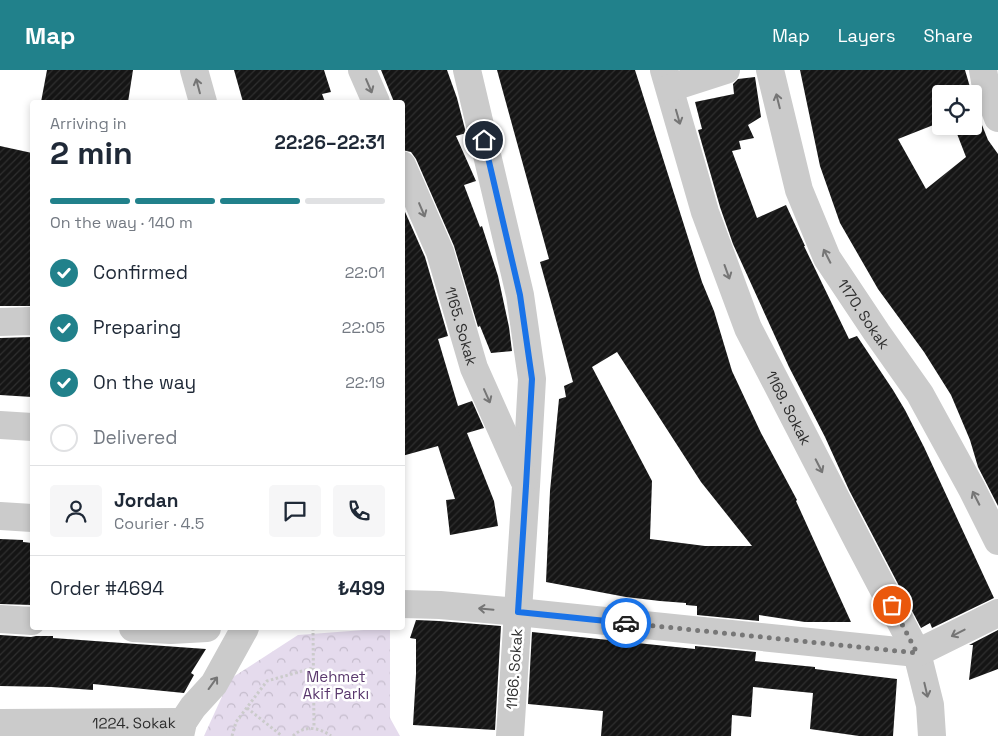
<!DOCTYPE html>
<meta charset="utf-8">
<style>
body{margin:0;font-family:"Space Grotesk",sans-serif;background:#f6f6f7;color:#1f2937;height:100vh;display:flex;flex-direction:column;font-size:19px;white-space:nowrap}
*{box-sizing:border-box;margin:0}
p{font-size:16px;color:#747a83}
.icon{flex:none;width:28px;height:28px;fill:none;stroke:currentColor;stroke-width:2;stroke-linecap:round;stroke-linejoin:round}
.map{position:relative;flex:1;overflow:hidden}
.details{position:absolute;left:30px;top:30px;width:375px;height:530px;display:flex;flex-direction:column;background:#fff;border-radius:5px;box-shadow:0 2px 8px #0003}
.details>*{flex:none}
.tools{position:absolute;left:932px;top:15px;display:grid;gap:10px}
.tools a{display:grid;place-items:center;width:50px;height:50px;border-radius:5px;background:#fff;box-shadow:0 2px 8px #0003;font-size:25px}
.pin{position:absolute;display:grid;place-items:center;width:42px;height:42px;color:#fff;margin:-21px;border:2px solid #fff;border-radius:50%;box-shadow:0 1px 5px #0007}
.courier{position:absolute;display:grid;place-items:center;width:50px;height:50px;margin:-25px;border:4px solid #1a73e8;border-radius:50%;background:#fff;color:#222;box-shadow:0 1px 6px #0007}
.headline em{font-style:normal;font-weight:700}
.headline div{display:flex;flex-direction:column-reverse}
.headline{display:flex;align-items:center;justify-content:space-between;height:85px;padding:0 20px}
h1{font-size:32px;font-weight:700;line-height:38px}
.bar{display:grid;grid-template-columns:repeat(4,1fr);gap:8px 5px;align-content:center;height:60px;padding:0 20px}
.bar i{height:6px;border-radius:4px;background:#e0e1e3}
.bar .active{background:#21818b}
.bar p{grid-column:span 4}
.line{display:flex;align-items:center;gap:12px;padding:0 20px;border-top:1px solid #e0e1e3}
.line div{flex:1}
.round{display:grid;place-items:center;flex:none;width:52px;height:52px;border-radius:5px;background:#f6f6f7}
ol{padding:0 20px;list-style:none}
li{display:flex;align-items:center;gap:15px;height:55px}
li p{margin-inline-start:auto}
li .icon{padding:5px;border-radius:50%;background:#21818b;color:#fff;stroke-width:4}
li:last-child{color:#747a83}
li i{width:28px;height:28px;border:2px solid #e0e1e3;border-radius:50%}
header{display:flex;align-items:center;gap:30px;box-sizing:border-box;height:70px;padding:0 25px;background:#21818b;color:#fff}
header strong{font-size:24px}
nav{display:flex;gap:28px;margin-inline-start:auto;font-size:18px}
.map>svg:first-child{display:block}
.park{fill:url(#park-crowns)}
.building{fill:url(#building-hatch);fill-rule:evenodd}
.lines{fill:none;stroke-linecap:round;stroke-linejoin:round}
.path{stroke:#cbcbcb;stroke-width:3;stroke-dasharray:2.5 2.5;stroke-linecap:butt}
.minor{stroke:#cbcbcb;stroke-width:28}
.oneway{stroke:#757575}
.done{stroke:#777;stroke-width:5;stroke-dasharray:0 9}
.route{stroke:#1a73e8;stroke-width:6}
.labels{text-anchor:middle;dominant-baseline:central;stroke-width:5;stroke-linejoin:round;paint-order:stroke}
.street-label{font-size:15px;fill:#2e2e2e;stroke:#fff}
.park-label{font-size:15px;fill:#5a386d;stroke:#fff}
</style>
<header>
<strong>Map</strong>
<nav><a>Map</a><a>Layers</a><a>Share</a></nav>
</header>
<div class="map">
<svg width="998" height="666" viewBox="0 0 998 666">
<defs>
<pattern id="park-crowns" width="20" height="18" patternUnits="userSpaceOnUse" patternTransform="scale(1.25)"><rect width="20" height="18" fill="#e5dbed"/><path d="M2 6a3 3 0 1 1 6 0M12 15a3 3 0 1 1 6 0" fill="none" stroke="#c5bccc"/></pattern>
<pattern id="building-hatch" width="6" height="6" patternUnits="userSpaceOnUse" patternTransform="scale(1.25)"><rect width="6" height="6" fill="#151515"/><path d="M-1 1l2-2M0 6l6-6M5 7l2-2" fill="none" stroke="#2f2f2f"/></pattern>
</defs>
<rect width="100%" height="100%" fill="#fff"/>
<!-- park -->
<path class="park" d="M390,558v90l10,18h-196l26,-57 68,-44z"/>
<!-- building -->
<g class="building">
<path d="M47,0h86l-5,32h-87z"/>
<path d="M234,0h90l7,22 -9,2 3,8h-82z"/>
<path d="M381,0h66l10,28 9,35 -10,3 20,45 -12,4 16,42 2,-1 16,50 11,51 3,24 -21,2 -11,-27 -2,1 -24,-81 -38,-87 -5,-7 -9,-2v-48h-8z"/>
<path d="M497,0h138l67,212 12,29 18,60 29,62 36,67 -1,1 55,121h-46l-46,-7v6l-62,-6v-9l-11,-1v-2l-26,-2 -34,-4 -80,-15 4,-91 9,-92 7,-2 -2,-11 9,-4 -33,-120 9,-3zM617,282l84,130 51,64h-47l-55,-7 2,-58 -60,-114z"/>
<path d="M800,0h165l7,24h-31v28l-43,17 28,50 40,-32 -12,-31h20v-27l6,21 8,20 10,14v352l-20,-39 -8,-27 -19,-45 -27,-43 -46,-63 -38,-66 -20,-57z"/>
<path d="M755,7l6,40 -13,8 6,13 -15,3 2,8 -9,2 25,67 29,-13 19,41h-1l45,93 8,-3 36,54 12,20 19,37 70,151 -62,30 -2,-5 -9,5 -72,-138 -24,-53 -36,-70 -56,-123 -13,-37 -22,-77 4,-1 -7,-27 39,-8 -1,-10 5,-5z"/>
<path d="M0,76l32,7v153h-32z"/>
<path d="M402,135l23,52 23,79 -10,3 20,67 14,-5 12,27 -17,5 27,68 4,25 -48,9 -4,-35 9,-1 -17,-53 -36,10z"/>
<path d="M32,267v60l-32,-2v-57z"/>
<path d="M0,469l23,1v2l9,1v62l-32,-1z"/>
<path d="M416,550l23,1 62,5 -6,104 -82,-5 3,-51v-35l-6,-1z"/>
<path d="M998,560v39l-29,11 4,-35h-4z"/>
<path d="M532,562l134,14 29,3v-3l61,6 -1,9 60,6v2l82,10 -4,57h-34l-49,-7 3,-36 -60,-6 -2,30 -19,-2 -1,21h-130l2,-25 -75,-7z"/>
<path d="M0,565l31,2 5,-1h17v2l153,11 -15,24 3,2 -10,18 -91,-9v6l-42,-3 -51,-1z"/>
</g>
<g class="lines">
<!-- path -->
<g class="path">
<path d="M313,558l1,100"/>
<path d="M247,638l35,28"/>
<path d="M232,666l4,-14 31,-41 46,-13"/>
<path d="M293,666c11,-11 26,-9 38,0"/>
</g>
<!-- minor -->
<g class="minor">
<path d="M194,0l9,32"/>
<path d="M362,0l14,32"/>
<path d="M467,0l53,225 12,84 -6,107 -16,250"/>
<path id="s1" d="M664,0l41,142 43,116 110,213 59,112 13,52 2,31"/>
<path id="s2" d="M770,0l29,120 28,68 50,75 43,61 52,95 26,52"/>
<path d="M983,0l3,17 12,31"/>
<path d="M670,18l56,-18"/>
<path id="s3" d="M402,95l38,87 34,116 50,112"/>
<path d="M0,252l32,-1"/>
<path d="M0,355l32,2"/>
<path d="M0,446l32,2"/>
<path d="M402,534l38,1 78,7 399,41 81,-40"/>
<path d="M0,549l32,2"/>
<path d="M133,558l38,2 36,-2"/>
<path id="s4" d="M0,653l183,-1"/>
<path d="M180,666l3,-14 10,-15 21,-23 31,-56"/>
</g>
</g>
<!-- one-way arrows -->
<defs><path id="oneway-shaft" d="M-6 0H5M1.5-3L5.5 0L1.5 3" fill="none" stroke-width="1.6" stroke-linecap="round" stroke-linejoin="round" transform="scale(1.25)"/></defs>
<g class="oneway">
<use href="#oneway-shaft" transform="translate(198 16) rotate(-105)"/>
<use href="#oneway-shaft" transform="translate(369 16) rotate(67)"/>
<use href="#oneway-shaft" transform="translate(778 31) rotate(-104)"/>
<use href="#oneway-shaft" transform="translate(678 47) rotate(74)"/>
<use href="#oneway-shaft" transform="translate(422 140) rotate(67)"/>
<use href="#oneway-shaft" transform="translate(827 186) rotate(-117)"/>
<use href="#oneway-shaft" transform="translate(727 202) rotate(70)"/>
<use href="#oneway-shaft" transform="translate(487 326) rotate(66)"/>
<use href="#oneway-shaft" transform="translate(819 396) rotate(63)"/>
<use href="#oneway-shaft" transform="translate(976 428) rotate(-117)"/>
<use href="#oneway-shaft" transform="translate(486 539) rotate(-175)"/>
<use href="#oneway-shaft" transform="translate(958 563) rotate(153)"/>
<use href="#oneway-shaft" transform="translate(213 613) rotate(-54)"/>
<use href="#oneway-shaft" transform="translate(926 620) rotate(77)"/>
</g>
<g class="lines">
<!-- done -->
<path class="done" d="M626,553l291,30 -25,-48"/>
<!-- route -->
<path class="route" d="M484,70l36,155 12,84 -6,107 -8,126 108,11"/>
</g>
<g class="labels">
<!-- street labels -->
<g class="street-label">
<text stroke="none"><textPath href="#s2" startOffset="264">1170. Sokak</textPath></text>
<text stroke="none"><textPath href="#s3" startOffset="172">1165. Sokak</textPath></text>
<text stroke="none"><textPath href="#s1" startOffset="361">1169. Sokak</textPath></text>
<text transform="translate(514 599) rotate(-86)">1166. Sokak</text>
<text stroke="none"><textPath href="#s4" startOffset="134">1224. Sokak</textPath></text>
</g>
<!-- park labels -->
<g class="park-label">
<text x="336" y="606">Mehmet<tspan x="336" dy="17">Akif Parkı</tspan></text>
</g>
</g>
</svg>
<div class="tools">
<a><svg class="icon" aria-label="locate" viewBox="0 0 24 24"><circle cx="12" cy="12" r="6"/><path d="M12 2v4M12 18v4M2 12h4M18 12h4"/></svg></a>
</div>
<div class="pin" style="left:892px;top:535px;background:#ea580c"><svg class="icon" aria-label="bag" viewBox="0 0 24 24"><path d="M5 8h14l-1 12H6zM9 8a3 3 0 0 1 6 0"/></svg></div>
<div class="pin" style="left:484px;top:70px;background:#1f2937"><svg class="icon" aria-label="home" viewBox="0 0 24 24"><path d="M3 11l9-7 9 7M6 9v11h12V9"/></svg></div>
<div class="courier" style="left:626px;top:553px"><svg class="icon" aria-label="car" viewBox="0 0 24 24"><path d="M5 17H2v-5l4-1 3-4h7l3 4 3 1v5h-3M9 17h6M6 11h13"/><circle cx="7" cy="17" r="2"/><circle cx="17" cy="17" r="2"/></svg></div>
<section class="details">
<div class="headline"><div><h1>2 min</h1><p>Arriving in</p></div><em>22:26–22:31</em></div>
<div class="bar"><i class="active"></i><i class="active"></i><i class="active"></i><i></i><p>On the way · 140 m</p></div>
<ol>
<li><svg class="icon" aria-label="check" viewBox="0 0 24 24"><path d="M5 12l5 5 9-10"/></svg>Confirmed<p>22:01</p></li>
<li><svg class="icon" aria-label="check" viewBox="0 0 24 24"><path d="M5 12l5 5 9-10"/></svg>Preparing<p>22:05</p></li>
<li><svg class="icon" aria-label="check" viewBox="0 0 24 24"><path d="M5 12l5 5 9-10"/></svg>On the way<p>22:19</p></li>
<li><i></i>Delivered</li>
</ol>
<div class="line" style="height:90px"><a class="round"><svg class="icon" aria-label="person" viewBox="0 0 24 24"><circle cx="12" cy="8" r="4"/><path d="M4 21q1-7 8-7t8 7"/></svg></a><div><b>Jordan</b><p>Courier · 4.5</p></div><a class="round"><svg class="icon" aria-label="chat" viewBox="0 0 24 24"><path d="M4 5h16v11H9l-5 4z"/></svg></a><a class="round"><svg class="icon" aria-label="phone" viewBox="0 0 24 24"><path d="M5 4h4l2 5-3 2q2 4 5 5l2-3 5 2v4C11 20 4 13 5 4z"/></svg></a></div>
<div class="line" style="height:65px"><div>Order #4694</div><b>₺499</b></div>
</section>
</div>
